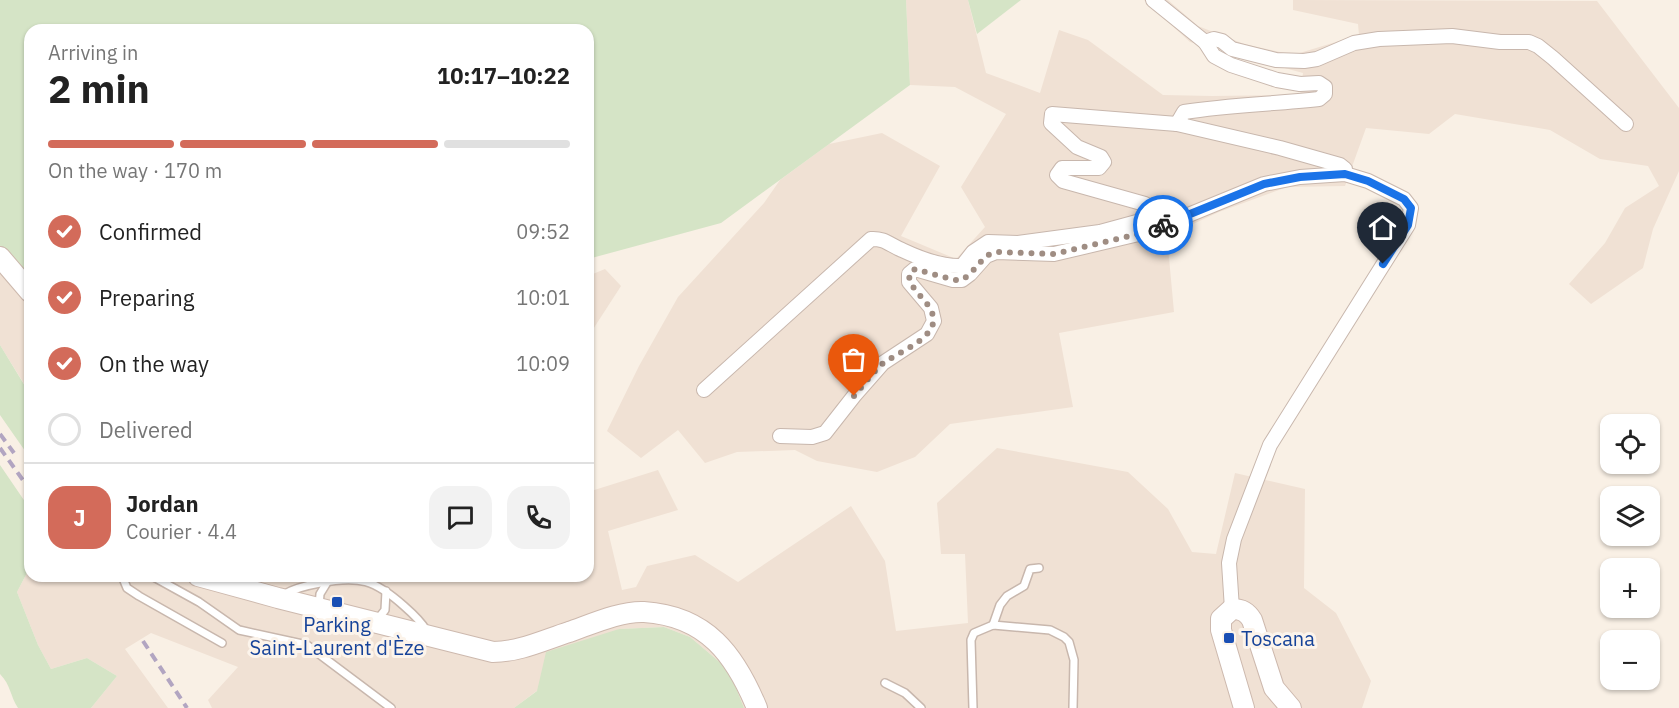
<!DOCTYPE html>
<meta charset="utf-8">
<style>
body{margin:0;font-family:"IBM Plex Sans",sans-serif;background:#f2f2f2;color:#222;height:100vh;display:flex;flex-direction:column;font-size:22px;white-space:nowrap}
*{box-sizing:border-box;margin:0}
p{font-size:20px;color:#767676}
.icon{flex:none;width:33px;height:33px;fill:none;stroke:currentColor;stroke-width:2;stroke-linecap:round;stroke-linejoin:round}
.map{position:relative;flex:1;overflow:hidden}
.details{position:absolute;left:24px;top:24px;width:570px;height:558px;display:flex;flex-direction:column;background:#fff;border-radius:18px;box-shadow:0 2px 4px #0004}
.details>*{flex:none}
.controls{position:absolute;left:1600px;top:414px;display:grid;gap:12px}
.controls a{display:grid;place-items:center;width:60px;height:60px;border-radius:12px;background:#fff;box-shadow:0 2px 4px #0004;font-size:30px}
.pin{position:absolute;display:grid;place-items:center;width:51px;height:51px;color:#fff;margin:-62px -26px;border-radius:50% 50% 50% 0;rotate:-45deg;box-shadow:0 0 6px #0007}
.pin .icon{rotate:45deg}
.courier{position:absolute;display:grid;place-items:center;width:60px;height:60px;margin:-30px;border:4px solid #1a73e8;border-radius:50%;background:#fff;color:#222;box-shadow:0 2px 8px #0007}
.summary em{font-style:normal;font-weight:700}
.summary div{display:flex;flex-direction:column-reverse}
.summary{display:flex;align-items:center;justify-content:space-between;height:102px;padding:0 24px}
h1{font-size:39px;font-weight:700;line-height:45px}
.bar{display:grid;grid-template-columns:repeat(4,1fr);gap:9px 6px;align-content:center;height:72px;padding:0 24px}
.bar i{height:8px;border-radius:4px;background:#e0e0e0}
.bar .selected{background:#d36b5a}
.bar p{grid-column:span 4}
.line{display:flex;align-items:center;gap:15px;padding:0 24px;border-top:2px solid #e0e0e0}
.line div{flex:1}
.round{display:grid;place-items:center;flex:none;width:63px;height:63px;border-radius:18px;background:#f2f2f2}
ol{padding:0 24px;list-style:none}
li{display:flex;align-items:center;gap:18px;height:66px}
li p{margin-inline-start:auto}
li .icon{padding:6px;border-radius:50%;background:#d36b5a;color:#fff;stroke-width:4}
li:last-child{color:#767676}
li i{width:33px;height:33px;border:3px solid #e0e0e0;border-radius:50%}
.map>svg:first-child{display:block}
.residential{fill:#f0e1d4}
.green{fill:#d5e4c6}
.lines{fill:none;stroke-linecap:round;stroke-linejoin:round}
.lane-casing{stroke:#c8b7ad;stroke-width:10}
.street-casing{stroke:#c8b7ad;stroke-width:16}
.secondary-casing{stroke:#cdb9ae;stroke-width:22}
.lane{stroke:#fff;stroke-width:7}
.street{stroke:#fff;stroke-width:14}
.secondary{stroke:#fff;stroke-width:20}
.rail{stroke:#b2a5c1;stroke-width:4;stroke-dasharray:9 6;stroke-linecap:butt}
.done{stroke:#9f8d83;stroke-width:6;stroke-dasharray:0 10.8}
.route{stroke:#1a73e8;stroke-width:8}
.transit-dot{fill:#1a4fb4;stroke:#fcf4eb;stroke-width:2}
.labels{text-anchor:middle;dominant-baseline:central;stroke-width:6;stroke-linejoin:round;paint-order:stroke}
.transit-label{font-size:20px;fill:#164399;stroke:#fcf4eb}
</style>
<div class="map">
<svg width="1679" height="708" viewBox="0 0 1679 708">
<rect width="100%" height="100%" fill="#f9f0e5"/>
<!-- residential -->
<g class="residential">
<path d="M906,0h62l18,73 54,20 19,-63 29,10 75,55 49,1 88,-1 3,-22 -113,-31 -46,-42h24l30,26 46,18 49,11 66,-20 -1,-11 -65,-14v-10l304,1 82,107v63l-26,58 -10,39 -52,36 -22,-20 36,-41 20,-35 34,-22 -11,-20 -48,-7 -50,-29 -95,-16 -26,20 -63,-6 -21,58 -58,1 -68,25 -52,24 7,76 -115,21 14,74 -123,17 -35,33 -38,15 -60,-11 -22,-11 -58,2 -32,11 -27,-33 -37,28 -34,-27 32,-65 39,-69 86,-94 16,-23 49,-36 53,-11 58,33 -39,70 55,23 29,-32 -24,-40 45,-73 -51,-27 -45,-2z"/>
<path d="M0,246l30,36v102l-4,3 -26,-42z"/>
<path d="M605,269l16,17 -33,51v-61z"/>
<path d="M997,448l131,24 40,37 24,43 24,2 19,-81 70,16 -1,99 32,25 35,68 -9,27h-618l-15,-38 -39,-33 -26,-10 -45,2 -105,79h-302l-4,-8 30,-33 -87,-34 -26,16 43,59h-77l26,-32 -30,-18 -36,11 -13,-24 -21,-53 13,-25v9h558v-84l70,-22 20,40 -70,21 14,59 14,-3 11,-21 48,-11 43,27 113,-76 34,55 11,70 72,-8 -3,-69h-24l-4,-51z"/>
</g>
<!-- green -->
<g class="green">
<path d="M0,0h906l4,85 -189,138 -133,36v-229h-558v252l-30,-36z"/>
<path d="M968,0h53l-44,34z"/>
<path d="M0,345l25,41 5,-2v74l-30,-43z"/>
<path d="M0,465l30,44v58l-13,25 21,53 13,24 36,-11 30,18 -26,32h-73c-8,-12 -7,-23 -18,-34z"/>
<path d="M664,627l26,10 39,33 15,38h-230l23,-17 9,-39 73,-23z"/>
</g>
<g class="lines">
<!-- lane casing -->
<g class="lane-casing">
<g id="lane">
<path d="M122,576l5,12 12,8 83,47"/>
<path d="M152,576l47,26 40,28 68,15 84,63"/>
<path d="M285,594c10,-6 24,-9 35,-11 39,-8 55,-3 84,23 8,7 17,15 22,24"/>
<path d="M319,606l1,-12 8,-13"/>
<path d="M377,620l8,-10 1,-19"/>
<path d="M993,625l7,-20 7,-9 17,-10 6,-17 9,-1"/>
<path d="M885,683l20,10 16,15"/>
<path d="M973,708l-2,-68 3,-7 19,-8 57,5 14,7 5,5 5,18 -1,48"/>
</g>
</g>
<!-- street casing -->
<g class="street-casing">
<g id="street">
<path d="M1153,0l52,42 9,14 17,9 46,15 23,4 19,-1 6,4v7l-6,5c-45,5 -90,6 -135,13l-7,12"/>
<path d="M1205,42l9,-3 8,2 10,8 44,11 28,1 13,-2 37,-16 25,-4 73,-3 48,6h29l9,4 15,12 73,66"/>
<path d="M704,390l167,-151c13,-1 19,6 31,11 17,8 41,17 60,16l11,-14 15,-10 30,1 82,-11 44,-12 6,-8 -5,-8 -82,-23 -6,-6 5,-7h37l5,-6 -3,-5 -24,-10 -26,-24 1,-9 125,10 103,24 60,17 5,4v5"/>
<path d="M780,436l32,1 13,-4 29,-37 29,-33 44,-29 7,-13 -3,-13 -22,-26v-8l6,-5 38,11h9l8,-6 16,-18 10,-4 58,2 93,-22 117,-48 36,-7 45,-3 23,7 36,18 7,9 -3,17 -138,220 -36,94 -5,24 3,46"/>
</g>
</g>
<!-- secondary casing -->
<g class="secondary-casing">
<g id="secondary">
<path d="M0,257l30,35"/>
<path d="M198,576l80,22 215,54c26,0 51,-12 76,-20 23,-8 51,-21 75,-20 63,4 91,43 113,96"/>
<path d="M1244,708l-23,-78v-11l11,-10c10,0 15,3 20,11l22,68 17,20"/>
</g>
</g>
<!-- lane -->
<use href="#lane" class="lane"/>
<!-- street -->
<use href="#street" class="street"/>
<!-- secondary -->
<use href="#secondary" class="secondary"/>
<!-- rail -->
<g class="rail">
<path d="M0,434l14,19"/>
<path d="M0,448l30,42"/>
<path d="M143,641l44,67"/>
</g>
</g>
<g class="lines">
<!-- done -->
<path class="done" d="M854,396c9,-10 17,-22 27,-31 14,-12 57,-26 52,-49 -4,-17 -24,-25 -24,-42l6,-5 39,11h8l8,-6 16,-18 10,-4 58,2 93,-22 16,-7"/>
<!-- route -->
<path class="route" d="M1163,225l101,-41 36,-7 45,-3 23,7 36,18 7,9 -3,17 -25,39"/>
</g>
<!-- markers -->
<g class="transit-dot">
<rect x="331" y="596" width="12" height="12" rx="3"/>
<rect x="1223" y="632" width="12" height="12" rx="3"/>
</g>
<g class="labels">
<!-- transit labels -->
<g class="transit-label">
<text x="337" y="624">Parking<tspan x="337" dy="23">Saint-Laurent d'Èze</tspan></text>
<text x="1241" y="638" text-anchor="start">Toscana</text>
</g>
</g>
</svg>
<div class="controls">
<a><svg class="icon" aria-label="locate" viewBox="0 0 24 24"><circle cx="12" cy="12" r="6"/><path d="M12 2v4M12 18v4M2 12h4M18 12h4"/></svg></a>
<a><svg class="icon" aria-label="layers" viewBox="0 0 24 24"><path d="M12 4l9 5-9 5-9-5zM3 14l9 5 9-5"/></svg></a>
<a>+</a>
<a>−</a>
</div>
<div class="pin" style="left:854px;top:396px;background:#ea580c"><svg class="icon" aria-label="bag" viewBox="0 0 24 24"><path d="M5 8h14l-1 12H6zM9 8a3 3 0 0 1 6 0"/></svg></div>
<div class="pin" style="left:1383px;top:264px;background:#1f2937"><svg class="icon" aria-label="home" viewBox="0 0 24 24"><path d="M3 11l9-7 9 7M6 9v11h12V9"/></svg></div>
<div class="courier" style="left:1163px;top:225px"><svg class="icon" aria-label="bike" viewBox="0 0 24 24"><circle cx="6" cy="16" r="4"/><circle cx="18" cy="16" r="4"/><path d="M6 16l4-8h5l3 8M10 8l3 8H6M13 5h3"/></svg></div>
<section class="details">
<div class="summary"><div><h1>2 min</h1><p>Arriving in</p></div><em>10:17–10:22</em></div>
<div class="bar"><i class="selected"></i><i class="selected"></i><i class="selected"></i><i></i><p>On the way · 170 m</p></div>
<ol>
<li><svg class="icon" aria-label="check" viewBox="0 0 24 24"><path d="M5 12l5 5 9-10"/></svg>Confirmed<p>09:52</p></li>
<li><svg class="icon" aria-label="check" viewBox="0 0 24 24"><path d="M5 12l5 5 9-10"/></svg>Preparing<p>10:01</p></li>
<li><svg class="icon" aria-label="check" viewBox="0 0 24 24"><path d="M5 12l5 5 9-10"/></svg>On the way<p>10:09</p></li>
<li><i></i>Delivered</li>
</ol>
<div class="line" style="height:108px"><b class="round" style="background:#d36b5a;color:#fff">J</b><div><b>Jordan</b><p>Courier · 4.4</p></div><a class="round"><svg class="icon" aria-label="chat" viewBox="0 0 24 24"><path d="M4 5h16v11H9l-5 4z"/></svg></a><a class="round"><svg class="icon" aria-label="phone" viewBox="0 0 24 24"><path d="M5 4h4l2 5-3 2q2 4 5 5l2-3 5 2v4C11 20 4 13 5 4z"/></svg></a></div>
</section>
</div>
